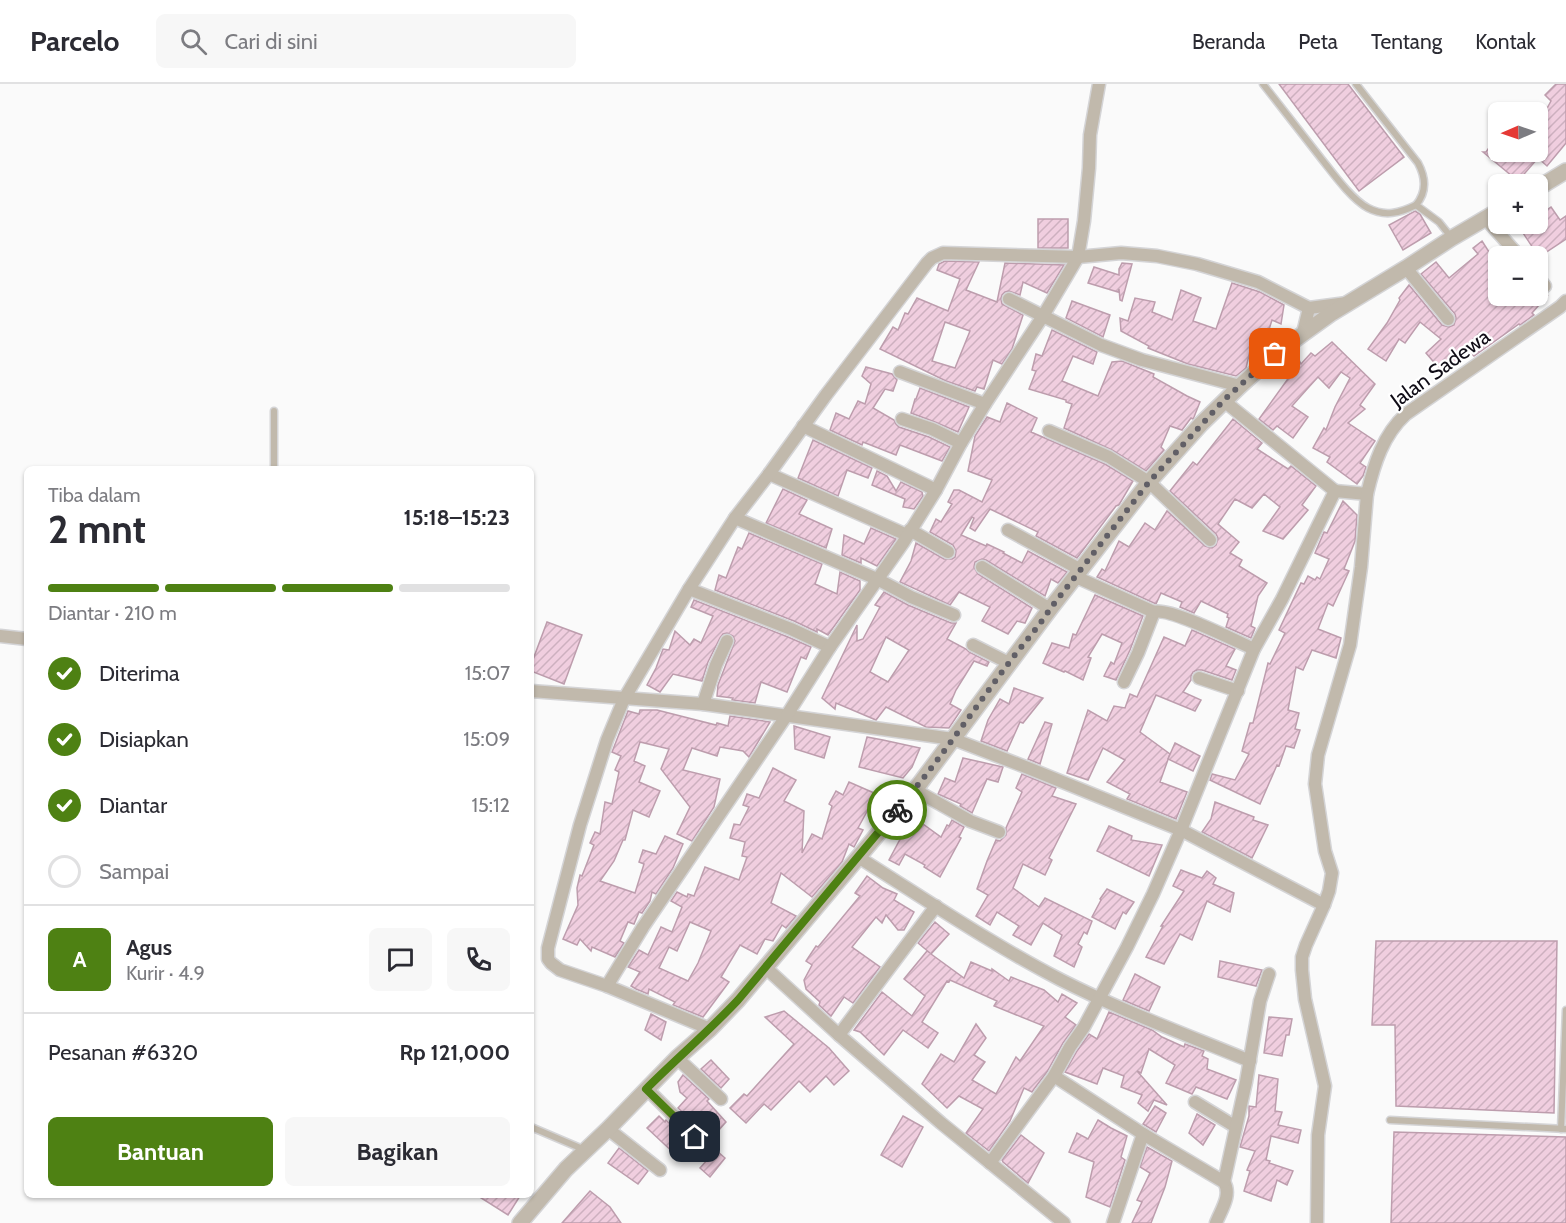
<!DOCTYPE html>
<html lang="id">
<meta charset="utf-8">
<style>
body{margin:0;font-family:Cabin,sans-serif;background:#f7f7f7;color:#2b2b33;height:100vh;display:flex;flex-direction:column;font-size:22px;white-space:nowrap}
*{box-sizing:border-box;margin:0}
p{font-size:20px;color:#7c7c81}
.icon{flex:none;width:33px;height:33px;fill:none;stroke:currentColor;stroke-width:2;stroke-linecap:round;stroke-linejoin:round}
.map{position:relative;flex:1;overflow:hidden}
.panel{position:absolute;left:24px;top:382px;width:510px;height:732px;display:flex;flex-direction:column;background:#fff;border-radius:9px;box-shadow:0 2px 4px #0004}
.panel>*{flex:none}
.needle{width:39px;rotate:268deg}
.fabs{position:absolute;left:1488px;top:18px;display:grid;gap:12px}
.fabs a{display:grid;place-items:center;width:60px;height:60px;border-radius:9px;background:#fff;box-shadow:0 2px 4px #0004;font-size:30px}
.pin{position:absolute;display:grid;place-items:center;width:51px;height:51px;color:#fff;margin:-26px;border-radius:12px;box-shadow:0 3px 9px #0006}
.courier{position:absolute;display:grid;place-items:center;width:60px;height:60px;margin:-30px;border:4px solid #4e8113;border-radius:50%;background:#fff;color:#222;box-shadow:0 2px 8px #0007}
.head em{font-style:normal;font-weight:800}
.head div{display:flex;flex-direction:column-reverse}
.head{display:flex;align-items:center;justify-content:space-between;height:102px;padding:0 24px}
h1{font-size:39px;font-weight:800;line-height:45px}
.bar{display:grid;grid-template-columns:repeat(4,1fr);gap:9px 6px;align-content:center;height:72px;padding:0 24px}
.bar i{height:8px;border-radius:4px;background:#e1e1e2}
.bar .selected{background:#4e8113}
.bar p{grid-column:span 4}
.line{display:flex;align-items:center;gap:15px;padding:0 24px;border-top:2px solid #e1e1e2}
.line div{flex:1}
.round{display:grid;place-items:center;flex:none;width:63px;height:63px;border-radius:9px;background:#f7f7f7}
ol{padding:0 24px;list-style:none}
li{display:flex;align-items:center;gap:18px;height:66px}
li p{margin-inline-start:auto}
li .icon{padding:6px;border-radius:50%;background:#4e8113;color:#fff;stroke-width:4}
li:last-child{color:#7c7c81}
li i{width:33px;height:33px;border:3px solid #e1e1e2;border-radius:50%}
.cta{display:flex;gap:12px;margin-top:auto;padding:12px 24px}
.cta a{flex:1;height:69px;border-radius:9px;background:#4e8113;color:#fff;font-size:24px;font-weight:800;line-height:69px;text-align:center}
.cta a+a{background:#f7f7f7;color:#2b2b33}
header{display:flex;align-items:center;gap:36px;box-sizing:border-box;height:84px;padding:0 30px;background:#fff;border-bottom:2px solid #e1e1e2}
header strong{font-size:28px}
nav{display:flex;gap:33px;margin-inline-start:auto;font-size:21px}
.search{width:420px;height:54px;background:#f7f7f7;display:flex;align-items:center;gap:15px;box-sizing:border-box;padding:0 21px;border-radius:9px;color:#7c7c81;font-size:22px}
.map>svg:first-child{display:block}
.building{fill:url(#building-hatch);stroke:#bd9dad;stroke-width:1.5;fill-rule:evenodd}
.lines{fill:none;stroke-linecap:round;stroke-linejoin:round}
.service-casing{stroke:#d4d4d6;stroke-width:9}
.minor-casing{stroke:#d4d4d6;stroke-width:15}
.tertiary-casing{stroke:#d4d4d6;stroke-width:18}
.service{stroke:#c1b9ac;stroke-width:6}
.minor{stroke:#c1b9ac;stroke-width:12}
.tertiary{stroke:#c1b9ac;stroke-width:15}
.done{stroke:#615f66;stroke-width:6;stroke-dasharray:0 10.8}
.route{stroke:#4e8113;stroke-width:8}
.labels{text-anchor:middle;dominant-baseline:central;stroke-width:4.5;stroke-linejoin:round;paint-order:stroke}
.street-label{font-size:21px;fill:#0f0c16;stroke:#fff}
</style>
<header>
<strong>Parcelo</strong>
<div class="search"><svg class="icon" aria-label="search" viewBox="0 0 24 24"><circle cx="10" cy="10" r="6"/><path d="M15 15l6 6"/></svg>Cari di sini</div>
<nav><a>Beranda</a><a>Peta</a><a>Tentang</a><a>Kontak</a></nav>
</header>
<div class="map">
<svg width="1566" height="1139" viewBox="0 0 1566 1139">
<defs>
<pattern id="building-hatch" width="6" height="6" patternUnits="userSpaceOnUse" patternTransform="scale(1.5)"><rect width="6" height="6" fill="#f0cedf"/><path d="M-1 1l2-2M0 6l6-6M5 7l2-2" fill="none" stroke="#cdb0bf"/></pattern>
</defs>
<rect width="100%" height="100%" fill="#fafafa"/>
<!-- building -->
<g class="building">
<path d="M1279,0h69l56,73 -45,34z"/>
<path d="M1556,0h10v59l-19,23 -9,-8 -20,23 -35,-29h3l12,-17v17h40v-27l13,-24 -6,-6z"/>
<path d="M1551,123l9,13 6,-4v23l-27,18 -22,-33h21v-8z"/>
<path d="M1415,127l5,3 11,19 -28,17 -14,-25z"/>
<rect x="1038" y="135" width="30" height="29"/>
<path d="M1482,157l16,25v5l-2,1 2,3v21h49l-15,17 2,2 -14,10 -1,-1 -45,32 -3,-3 -27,21 -18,-21 15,-14 -21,-17 -15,21 -6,-4 -13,22 -18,-12 19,-26 13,-23 -1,-2 10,-13 33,40 7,2 5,-2 2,-7 -1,-4 -34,-40 15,-12 13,16 29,-24 -5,-6z"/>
<path d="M945,177l34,1 -13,28 31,12 8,-39 59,2 -17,28 -24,-11 -3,13 -11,-4 -4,1 -3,3 -1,4 1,5 21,11 -11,34 -10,15 -9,-4 -9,29 -7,-2 -2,4 -29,-10 -66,-32 13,-22 5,3 7,-17 3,1 9,-16 31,13 12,-32 -23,-9 2,-6zM945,238l25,9 -15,37 -23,-7z"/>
<path d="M1122,179l10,1 -10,37 -2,-1 -1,-11 -1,3 -30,-9 6,-16 25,8v-6z"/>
<path d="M1232,199l28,9 24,13 -3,19 -9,-4 -7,22 -12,-4 -7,30 -10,8 -48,-12 -40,-16 1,-2 -28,-15 -1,-13 8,3 7,-23 20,4 -3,10 20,8 9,-30 20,8 -8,23 23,8z"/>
<path d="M1072,217l38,14 -7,22 -37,-19z"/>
<path d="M1052,246l45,22 -4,12 -20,-8 -11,25 36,15 14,-34 10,-1 32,13 -1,3 34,19 13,6 -6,15 -1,2 -2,-1 -9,12 -12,-4 -9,21 3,3 -18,21 -34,-21 -48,-22 8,-24 -6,-2v-2l-37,-11 7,-18 -4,-1 4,-16 6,2z"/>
<path d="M1332,258l43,42 -15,21 5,4 -17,14 27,18 -15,22 6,4 -3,9 -6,8 -30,-22 3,-5 -17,-9 11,-20 2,2 9,-23 15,-29 -9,-6 -12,16 -11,-11 -10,11 -16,18 16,11 -15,21 -16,-12 -4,4 -14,-11 41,-57 1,2 10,-11 4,3z"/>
<path d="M866,283l26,7 5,6 -4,11 -8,-2 -12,19 21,12 2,4 3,3 30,10 21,10 -8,14 -42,-16 -4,10 -33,-13 -1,3 -32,-15 6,-17 13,6 9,-18 7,3 6,-20 -9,-8z"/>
<path d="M920,304l49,19 -11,25 -23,-10 -24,-9 4,-14h1z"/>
<path d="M1007,319l30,15 -6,14 74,32 28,17 -14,24 -3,1 -39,52 -41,-22 2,-4 -48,-23 -15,22 -5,-3 4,-10 -2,-1 -11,18 25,11 1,-2 17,8 -1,1 19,10 6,-12 39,21 -9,11 -7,-4 -6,17 -59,-36 -4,-1 -7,3 -1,5 4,7 54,34 -7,15 -8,-2 -9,13 -26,-13 8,-14 -31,-15 -9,13 -50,-23 11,-21 5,-18 28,16h8l3,-2 1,-6 -3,-6 -23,-13 6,-13 5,3 11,-18 -4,-2 6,-12h5l23,12 10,-22 -24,-9 7,-35 12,-19 13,5z"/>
<path d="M1233,335l29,24 -5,6 31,20 3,-3 25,20 -14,19 6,5 -25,29 -20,-8 17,-24 -16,-13 -12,14 -17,-9 -17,25 21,18 -9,11 12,7 -3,6 28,17 -9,13 -7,30 4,2 -4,10 -25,-11 3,-9 -2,-1 1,-3 -27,-13 -7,12 -14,-6 2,-5 -21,-9 -5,11 -59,-27 5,-8 3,2 14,-30 10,6 16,-24 10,7 12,-19 38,35 7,2 4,-3 2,-7 -2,-4 -46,-43 23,-29 4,3z"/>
<path d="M813,356l59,28 -4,10 -21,-8 -9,26 -40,-18z"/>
<path d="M877,387l10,5 9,15 5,-9 21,10 1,4 -9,13 -11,-2 2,-8 -33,-14z"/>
<path d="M783,405l24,11 -8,14 33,15 -6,19 -60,-25z"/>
<path d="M1343,417l14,14 -2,26 -11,28 5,2 -16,35 -5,-3 -10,26 23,9 -5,20 -24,-8 -9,20 -7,-3 -8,43 11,3 -4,16 5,1 -6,18 -8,-2 -7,20 -2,-1 -17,39 -50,-24 2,-6 23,6 14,-26 -7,-3 8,-28h3l15,-60 2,1 15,-31 -6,-3 22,-47 3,1 4,-8 7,4 2,-3 3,2 9,-20 -14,-6 9,-21 3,1z"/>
<path d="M871,444l25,11 -19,27 -16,-8v5l-19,-8 2,-20 20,9z"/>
<path d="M749,449l73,31 -7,20 22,10 3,-22 20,9v9l-32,45 -11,-6v3l-23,-11 -79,-31 4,-15 7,3 12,-31 4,2z"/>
<path d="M884,508l24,13 43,18h5l-9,16 19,10 3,3 20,10 -2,4 -13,-5 -18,29 -6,14 11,6 -12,18 -23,-1 -40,-20 -10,13 -40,-17 -1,6 -13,-11 35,-73v16l6,-2 17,-32 -5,-2zM886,553l23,13 -21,32 -18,-10z"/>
<path d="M1095,511l48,21 -13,34 -14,30 -12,-4 7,-14 3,2 8,-21 -20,-9 -14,23 3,1 -8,22 -18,-9 -1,1 -21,-9 9,-20 17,5 4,-14 3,1z"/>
<path d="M694,516l94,37 23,10 -5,12 -5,-2 -14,35 -26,-10 -6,21 -23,-3 1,-2 -16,-2 1,-11 17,-44 -2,-5 -6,-3 -4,1 -3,4 -12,24 -6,19 -29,-7 -13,18 -13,-7 9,-17 7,-19 6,1 6,-19 15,14 4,-6 7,4 12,-27 -22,-9z"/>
<path d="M547,538l35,13 -18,49 -33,-13v-6z"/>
<path d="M1192,546l43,19 -9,17 10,4 -4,10 -30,-10h-5l-4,2 -2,4v4l-8,12 18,8 -6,11 -39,-16 -16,37 30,22 -10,28 27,10 -11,27 -49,-20 3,-5 -23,-12 18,-22 -22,-12 -15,32 -21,-7 21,-63 19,11 7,-15 11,2 5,-14 7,3 27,-60 21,9z"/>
<path d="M1014,604l29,10 -20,25 -3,-1 -13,29 -26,-10 7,-21 12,-21 9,5z"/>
<path d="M640,626h17l59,15 1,-2 11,3 2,-10 40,6 -21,35 -6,-6 -23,-4 -3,9 -25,-8 -9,22 37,9 -6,28 -22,34 -15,-7 13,-27 -29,-38 8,-20 -29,-7 -6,19 11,5 -6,16 21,9 -11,26 -16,-7 -8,30h-2l-9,21 -14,20 35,12 9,-29 -5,-2 4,-12 13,4 9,-18 18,8 -10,24 -17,26 -4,-2 -2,9 -8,12 -3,-1 -5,12 -6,-2 -8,19 4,2 -9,14 -23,-10 -1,4 -11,-12 -3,6 -14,-6 15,-34 -1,-17 3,-13 2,1 12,-31 -4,-2 5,-11 5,2 5,-32 7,2 7,-32 -4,-2 6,-14 -9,-4 16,-41 11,3z"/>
<path d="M1045,638l7,2 -12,40 -12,-5z"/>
<path d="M794,642l36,11 -6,21 -29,-9z"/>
<path d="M867,653l16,3 37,8 -8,19 -9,11 -44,-11z"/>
<path d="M1175,659l25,13 -7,15 -25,-12z"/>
<path d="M963,674l40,9 -5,15 -11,-3 -15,34 -12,-7 1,-2 -23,-10 7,-16 10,4z"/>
<path d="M773,684l23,12 -12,21 20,10 -2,42 10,-19 10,5 10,-33 -3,-2 7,-13 7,4 6,-13 32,14 -4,15 -7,-5 -12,22 5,2 -9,17 -5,-3 -7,18 -30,35 -31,-24 -10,30 25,13 -10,12 -4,-3 -9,16 -8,-2 -8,15 -17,-9 -19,32 8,5 -26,35 -30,-12 2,-3 -26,-13 -1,5 -12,-5 -5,-3 9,-14 -12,-5 11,-17 9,5 13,-28 11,5 10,-25 -11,-6 6,-9 10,5 1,-3 6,2 11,-29 34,13 8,-23 -5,-1 3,-14 -15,-4 4,-14 6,1 9,-18 -6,-2 4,-11 12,4zM690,838l21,9 -13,32 -10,18 -29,-13 10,-21 8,4z"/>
<path d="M1022,690l34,14 -4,8 24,8 -27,54 3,2 -7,15 -22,-11 -10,24 26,19 6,-9 47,23 -5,13 -3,-2 -6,12 4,3 -8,20 -20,-11 8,-21 -19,-12 -12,22 -18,-10 6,-9 -22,-14 -7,13 -14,-9 12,-21 -11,-6 10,-28 9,-21 4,1 6,-6v-7l16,-36 -6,-4z"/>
<path d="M1215,718l39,15 -1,3 15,5 -16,33 -50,-26 9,-13z"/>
<path d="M912,732l29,21 6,-12 2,1 3,-6 12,7 -5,10 2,1 -21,39 -16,-10 1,-2 -20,-11 -6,11 -10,-5 17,-32 -2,-2z"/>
<path d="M1109,742l23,10 -1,4 31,5 -13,31 -52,-25z"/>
<path d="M1181,786l21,8 5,-7 9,7 -3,6 21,9 -4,19 -23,-11 -15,39 -12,-6 -16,30 -18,-7 17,-31h-2l23,-35 -11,-5z"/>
<path d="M867,792l16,12 14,6 -3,6 20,12 -10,18h-6l-12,-15 -4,8 -6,-6 -24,30 28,20 -27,36 -9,-6 -13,19 -12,-11 1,-3 -14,-13 -2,-9 8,-15 -6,-4 10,-15 2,1 42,-51 -5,-3z"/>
<path d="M1107,805l27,13 -8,12 -3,-2 -8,17 -23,-12 9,-17 -1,-1z"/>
<path d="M935,838l14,12 -18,20 33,24 7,-16 21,9v-2l17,12 2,-4 33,13 14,12 4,-8 15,9 -12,14 11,8 -13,18 -16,29 -13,17 -2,3 -8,-4 -14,33 -21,30 -23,-18 17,-24 -24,-13 -12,12 -25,-24 19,-30 13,8 22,-38 10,14 -12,17 11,7 -13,18 24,14 20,-37 4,4 24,-35 -50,-20 3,-5 -47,-21 -1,2 -2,-1 -25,41 16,11 -10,15 -25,-18 -19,25 -24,-23 -6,-2 28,-38 30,24 13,-20 -21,-17 23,-28 3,2 -12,-10z"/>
<path d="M1376,857h181l-3,172 -158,-7 -1,-81h-23z"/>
<path d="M1220,877l42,9 -6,16 -38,-9z"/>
<path d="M1135,890l25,13 -11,24 -26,-11z"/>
<path d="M784,927l45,37 20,23 -15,14 -8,-9 -16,16 -11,-11 -28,29 -7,-6 -18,19 -16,-15 14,-14 3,2 47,-52 -29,-27z"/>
<path d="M1109,928l43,18 10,7 22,10 1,-3 19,7 -2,5 6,3 -1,10 29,11 -9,19 -31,-12 -4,7 -26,-11 9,-18 -26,-16 -8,24 -4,-2 30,34 -13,-5 -6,11 -10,-8 4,-8 -21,-8 3,-11 -21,-8 -6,16 -32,-12 12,-21 12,-17 8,5z"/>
<path d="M651,930l15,8 -5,18 -16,-10z"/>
<path d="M1269,933l23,2 -3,16h-3l-4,21 -18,-3z"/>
<path d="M711,976l18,19 -8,9 -20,-19z"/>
<path d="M683,991l26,24 -2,2 19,21 -15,17 -33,-31 9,-10 -7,-6 -2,-10z"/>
<path d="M1259,991l19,4 -3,32 7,1 -4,13 23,5 -3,13 -27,-7 -5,24 4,1 -1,2 24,8 -6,14 -10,-5 -6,21 -27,-10 6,-20 -3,-1 8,-19 -15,-4 9,-31v-10l7,1z"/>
<path d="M1155,1022l11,7 -10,19 -13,-8z"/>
<path d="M1197,1030l18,11 -12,20 -14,-12z"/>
<path d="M659,1032l6,6 1,-2 24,24 -12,13 -31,-29z"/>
<path d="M903,1032l20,11 -21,40 -21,-12z"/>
<path d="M1098,1036l13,8 16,8 -6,21 4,3 -15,47 -24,-10 8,-35 -25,-10 8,-19 11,6z"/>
<path d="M1394,1048l172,5v86h-175z"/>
<path d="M1021,1051l23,18 -16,30 -25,-21 -1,-2z"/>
<path d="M1147,1063l25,14 -7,26 -14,36h-19l10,-21 -5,-2 13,-27 -10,-6z"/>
<path d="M619,1064l29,23 -10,13 -30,-21z"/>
<path d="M717,1067l8,7 -15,19 -10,-9 8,-9 7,-3z"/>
<path d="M590,1107l20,16 11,16h-59z"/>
<path d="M478,1112h42l-12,19z"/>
</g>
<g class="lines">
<!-- service casing -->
<g class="service-casing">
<g id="service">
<path d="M1263,0c19,24 38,49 57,73 12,15 31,42 48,51 17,9 32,5 48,-3"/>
<path d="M1356,0l62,79c8,15 9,29 -2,42l23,17 12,15"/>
<path d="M274,327v59"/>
<path d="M1390,1036l176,9"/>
<path d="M531,1043l54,23"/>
<path d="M1561,1045l5,-119"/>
</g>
</g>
<!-- minor casing -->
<g class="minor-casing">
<g id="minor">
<path d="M1486,135l33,37"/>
<path d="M1406,184l42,51"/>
<path d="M1538,193l7,9"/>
<path d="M1009,215l92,46 41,15 98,26"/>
<path d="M1303,249l6,-25"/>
<path d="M900,288l85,32"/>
<path d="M902,335l30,10 29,14"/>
<path d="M803,342l133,64"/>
<path d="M1049,347l60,26 40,25 61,58"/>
<path d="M769,390l138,61"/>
<path d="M1335,407l32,3c7,-30 16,-59 39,-80l154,-107 6,-6"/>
<path d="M735,434l142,61 34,18 43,18"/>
<path d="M910,446l38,22"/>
<path d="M1008,446l73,40"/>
<path d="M982,483l68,42"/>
<path d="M1076,493l78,35 -16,41 -14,29"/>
<path d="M689,505l102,40 39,18"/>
<path d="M1154,528c15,-5 82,29 100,37"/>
<path d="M0,552l27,3"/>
<path d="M973,561l36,18"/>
<path d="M1199,594l39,13"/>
<path d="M531,607l172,13 250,35 70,27 158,64 143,75"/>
<path d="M703,620l13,-39 11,-24"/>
<path d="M915,706l55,31 29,11"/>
<path d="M858,773c67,42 133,87 203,123 61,31 126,55 189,81"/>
<path d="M766,884l73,67 102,88 123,100"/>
<path d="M607,902l36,-59 144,-212 43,-68 73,-104 33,-53 25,-47 24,-39 58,-88 35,-59 6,-36 5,-53 1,-33 9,-51"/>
<path d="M710,945l-103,-43 -47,-16 -9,-7 -3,-4v-11l32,-123 27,-85 17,-41 65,-110 46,-71 34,-44 57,-79 101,-132 5,-5 11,-5 135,4 43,-4 36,3 40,8 61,18 51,26 38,-5"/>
<path d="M839,951l97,-129"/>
<path d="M677,974l44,41"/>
<path d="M1054,992l89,58 81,48c8,13 -3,28 -8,41"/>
<path d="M647,1005l62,62"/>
<path d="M1195,1018l41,25"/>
<path d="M608,1045l52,41"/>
<path d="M990,1079l64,-87 16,-29 14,-20 43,-80 26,-53 28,-64 73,-181 28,-50 53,-108 -111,-90"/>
<path d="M1224,1098l22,-100 14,-81 9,-27"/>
<path d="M1113,1139l30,-89"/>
<path d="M1317,1139l1,-88 7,-49 -20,-87 -3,-29v-13l4,-12 18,-40 5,-14 3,-18 -7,-22 -10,-67 3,-29 32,-110 11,-78 6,-73"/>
</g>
</g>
<!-- tertiary casing -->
<g class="tertiary-casing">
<g id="tertiary">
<path d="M1538,104l28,-17"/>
<path d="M520,1139l46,-54 42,-40 69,-71 33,-29 28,-29 177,-210 135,-181 99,-127 52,-58 39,-38 35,-32 57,-41 74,-45 46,-30 46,-27"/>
</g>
</g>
<!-- service -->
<use href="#service" class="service"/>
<!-- minor -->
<use href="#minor" class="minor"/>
<!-- tertiary -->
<use href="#tertiary" class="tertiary"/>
</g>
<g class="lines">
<!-- done -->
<path class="done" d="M897,726c40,-46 74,-97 111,-146 14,-19 30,-36 42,-55l99,-127 75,-82 51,-46"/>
<!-- route -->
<path class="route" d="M695,1053l-49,-48c30,-30 63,-58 92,-89l159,-190"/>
</g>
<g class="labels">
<!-- street labels -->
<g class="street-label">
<text transform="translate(1440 284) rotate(-36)">Jalan Sadewa</text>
</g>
</g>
</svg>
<div class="fabs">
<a><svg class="needle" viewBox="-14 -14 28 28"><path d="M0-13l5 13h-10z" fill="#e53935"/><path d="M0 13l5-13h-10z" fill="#7c7c81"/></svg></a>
<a>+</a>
<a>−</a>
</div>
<div class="pin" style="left:1275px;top:270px;background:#ea580c"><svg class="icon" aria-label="bag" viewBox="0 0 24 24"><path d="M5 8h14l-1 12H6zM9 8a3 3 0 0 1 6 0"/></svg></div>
<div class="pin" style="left:695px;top:1053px;background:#1f2937"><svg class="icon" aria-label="home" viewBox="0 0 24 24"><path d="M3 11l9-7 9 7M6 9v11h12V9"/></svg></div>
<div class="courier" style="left:897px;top:726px"><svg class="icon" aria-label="bike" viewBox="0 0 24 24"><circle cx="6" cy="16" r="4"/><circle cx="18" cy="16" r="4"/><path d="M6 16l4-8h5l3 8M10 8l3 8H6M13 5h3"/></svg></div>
<section class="panel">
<div class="head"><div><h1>2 mnt</h1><p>Tiba dalam</p></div><em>15:18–15:23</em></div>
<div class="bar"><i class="selected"></i><i class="selected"></i><i class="selected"></i><i></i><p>Diantar · 210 m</p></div>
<ol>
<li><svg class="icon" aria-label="check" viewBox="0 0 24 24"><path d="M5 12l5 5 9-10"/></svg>Diterima<p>15:07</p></li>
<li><svg class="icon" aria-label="check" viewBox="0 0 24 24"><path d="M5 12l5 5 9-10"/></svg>Disiapkan<p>15:09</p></li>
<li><svg class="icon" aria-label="check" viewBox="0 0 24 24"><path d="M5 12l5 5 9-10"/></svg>Diantar<p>15:12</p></li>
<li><i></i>Sampai</li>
</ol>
<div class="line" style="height:108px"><b class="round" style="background:#4e8113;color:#fff">A</b><div><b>Agus</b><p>Kurir · 4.9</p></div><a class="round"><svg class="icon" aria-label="chat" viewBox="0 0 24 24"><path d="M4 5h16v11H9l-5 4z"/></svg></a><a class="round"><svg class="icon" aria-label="phone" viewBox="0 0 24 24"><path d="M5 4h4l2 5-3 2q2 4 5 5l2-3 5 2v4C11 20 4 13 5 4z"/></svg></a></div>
<div class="line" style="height:78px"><div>Pesanan #6320</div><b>Rp 121,000</b></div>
<div class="cta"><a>Bantuan</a><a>Bagikan</a></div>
</section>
</div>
